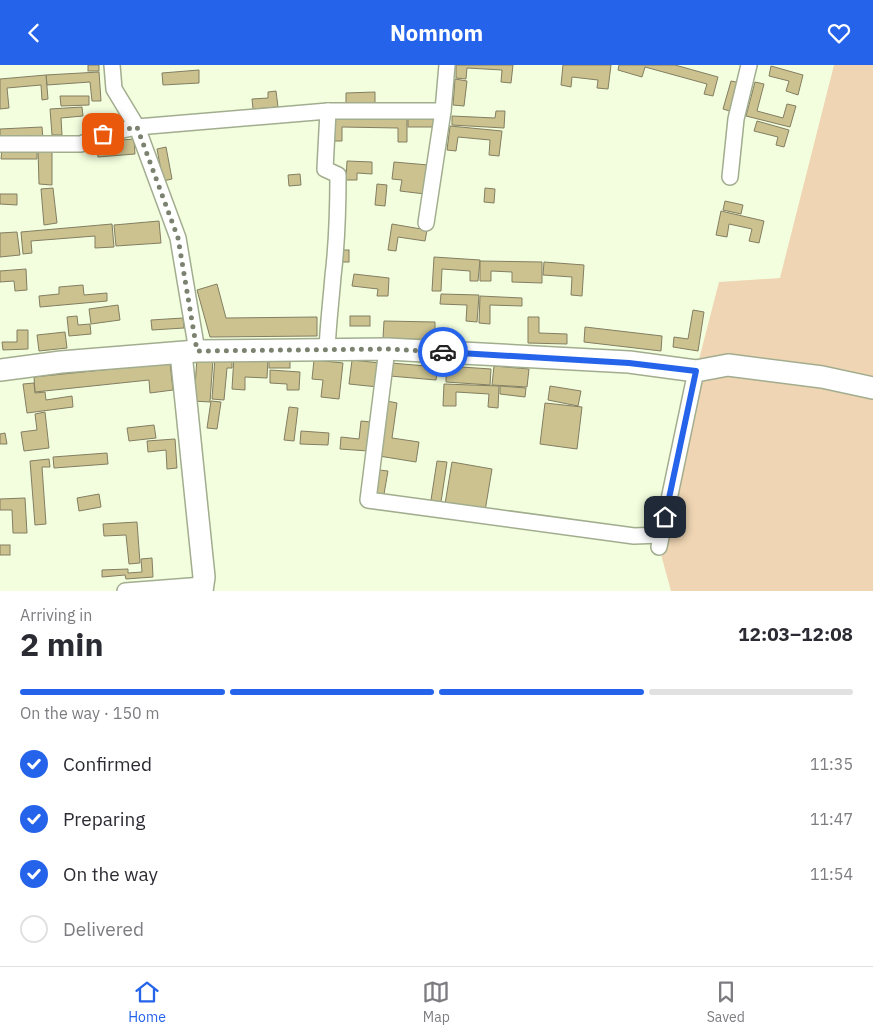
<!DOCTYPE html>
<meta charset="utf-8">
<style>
body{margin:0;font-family:"IBM Plex Sans",sans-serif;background:#f2f2f3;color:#2b2b33;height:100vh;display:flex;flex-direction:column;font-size:19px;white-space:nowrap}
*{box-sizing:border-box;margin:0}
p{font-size:16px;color:#7c7c81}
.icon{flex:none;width:28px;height:28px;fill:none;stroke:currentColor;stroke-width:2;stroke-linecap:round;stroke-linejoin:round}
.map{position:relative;height:526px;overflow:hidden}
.drawer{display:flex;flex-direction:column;background:#fff;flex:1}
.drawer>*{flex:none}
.pin{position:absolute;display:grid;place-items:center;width:42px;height:42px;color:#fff;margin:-21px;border-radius:10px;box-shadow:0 2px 8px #0006}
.courier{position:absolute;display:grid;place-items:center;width:50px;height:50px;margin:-25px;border:4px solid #2563eb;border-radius:50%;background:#fff;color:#222;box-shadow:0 1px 6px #0007}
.headline em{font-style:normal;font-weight:700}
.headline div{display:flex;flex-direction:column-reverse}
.headline{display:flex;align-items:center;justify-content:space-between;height:85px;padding:0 20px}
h1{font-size:32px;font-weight:700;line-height:38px}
.bar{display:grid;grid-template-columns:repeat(4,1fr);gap:8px 5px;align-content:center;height:60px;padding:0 20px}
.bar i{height:6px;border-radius:4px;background:#e1e1e2}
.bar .active{background:#2563eb}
.bar p{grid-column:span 4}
ol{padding:0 20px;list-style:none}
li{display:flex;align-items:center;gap:15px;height:55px}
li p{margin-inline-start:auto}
li .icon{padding:5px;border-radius:50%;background:#2563eb;color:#fff;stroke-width:4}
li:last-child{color:#7c7c81}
li i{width:28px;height:28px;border:2px solid #e1e1e2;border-radius:50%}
header{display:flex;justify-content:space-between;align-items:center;height:65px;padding:0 20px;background:#2563eb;color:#fff;font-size:22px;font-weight:700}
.tab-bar{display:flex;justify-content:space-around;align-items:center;height:70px;border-top:1px solid #e1e1e2;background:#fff;font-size:14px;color:#7c7c81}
.tab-bar a{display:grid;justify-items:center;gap:2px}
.tab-bar .active{color:#2563eb}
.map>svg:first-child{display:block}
.green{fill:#efd5b3}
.building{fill:#cbc290;stroke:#837e61}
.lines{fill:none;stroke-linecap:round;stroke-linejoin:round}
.street-casing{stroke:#a2ad8f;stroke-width:18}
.secondary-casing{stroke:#a2ad8f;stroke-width:24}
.street{stroke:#fff;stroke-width:15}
.secondary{stroke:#fff;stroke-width:21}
.done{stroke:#7b826f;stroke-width:5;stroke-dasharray:0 9}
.route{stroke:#2563eb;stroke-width:6}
</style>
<header><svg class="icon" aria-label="back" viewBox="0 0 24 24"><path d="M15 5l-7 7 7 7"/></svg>Nomnom<svg class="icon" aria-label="heart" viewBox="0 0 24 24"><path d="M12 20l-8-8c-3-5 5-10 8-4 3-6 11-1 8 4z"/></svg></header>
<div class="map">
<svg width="873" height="526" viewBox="0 0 873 526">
<rect width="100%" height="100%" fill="#f2fede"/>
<!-- green -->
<path class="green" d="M834,0h39v526h-202l-12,-44 37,-176 23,-89 61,-4z"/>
<!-- building -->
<g class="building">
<rect x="88" y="0" width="11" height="6"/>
<path d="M456,0h57l-2,18 -10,-1 1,-12 -35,-2 -1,11 -10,-1z"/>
<path d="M563,0h48l-3,24 -11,-1 1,-8 -26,-3 -1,10 -10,-2z"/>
<path d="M619,0h56l43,12 -5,19 -9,-2 3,-10 -62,-17 -3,10 -24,-7z"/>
<path d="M771,1l32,9 -5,20 -12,-4 3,-10 -20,-5z"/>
<path d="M199,5v13l-36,2 -1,-12z"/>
<path d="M99,7l2,29h-9l-2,-19 -43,3 -1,-10z"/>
<path d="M46,10l2,24 -6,1 -1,-15 -34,3 2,20 -9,1v-30z"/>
<path d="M455,14l12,2 -3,25 -11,-1z"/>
<path d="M731,16l10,2 -8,29 -10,-3z"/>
<path d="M755,17l9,2 -7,27 26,7 4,-14 9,2 -6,21 -44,-11z"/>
<path d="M276,26l2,16 -25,2 -1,-10 16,-1v-6z"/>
<path d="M375,27v11l-29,1v-11z"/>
<path d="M60,31h29v9l-28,1z"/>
<path d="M82,42l1,9 -22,2 1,17h-10l-2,-26z"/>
<path d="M496,46h9l-1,17 -52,-3v-9l43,2z"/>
<path d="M333,52h74v25h-9v-14l-56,-1v14h-9z"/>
<rect x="408" y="54" width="27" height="8"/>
<path d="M757,56l32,9 -5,17 -8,-2 2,-8 -24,-6z"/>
<path d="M450,61l52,5 -3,25 -10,-1 1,-15 -32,-3 -2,14 -9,-1z"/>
<path d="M42,62l1,12 -43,1v-11z"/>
<path d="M134,74l1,15 -37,3 -2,-15z"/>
<path d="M166,82l6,32 -9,2 -6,-32z"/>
<path d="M52,83v37l-13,-1 -1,-35z"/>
<path d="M2,84h35v10h-36z"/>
<path d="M347,96l25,1v12l-15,-1v7h-11z"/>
<path d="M394,97l34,3 -3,29 -25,-3 2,-11 -10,-1z"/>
<path d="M300,109l1,11 -12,1 -1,-11z"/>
<path d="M377,119l10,1 -2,21 -10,-1z"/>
<path d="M53,123l4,35 -13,2 -3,-36z"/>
<path d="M485,123l10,1 -1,14 -10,-1z"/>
<path d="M0,129h17v11l-17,-1z"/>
<path d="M725,136l18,4 -2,9 -18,-4z"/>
<path d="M721,146l43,10 -5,22 -10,-2 3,-12 -23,-5 -2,13 -11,-2z"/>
<path d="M159,156l2,22 -45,3 -2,-21z"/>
<path d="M112,159l2,23 -19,1v-12l-64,5 1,12 -9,1 -2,-22z"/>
<path d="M392,159l35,6 -2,11 -27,-4 -2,14 -8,-1z"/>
<path d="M17,167l3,23 -20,2v-24z"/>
<rect x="341" y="185" width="8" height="12"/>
<path d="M434,192l46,3 -2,21h-8v-10l-28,-2 -1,22h-9z"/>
<path d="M480,196l62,1v21l-30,-1v-10l-21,-1v10h-11z"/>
<path d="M544,197l40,3 -2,31 -11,-1 1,-18 -29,-2z"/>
<path d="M26,204l1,21 -12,1 -1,-10 -14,1v-11z"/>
<path d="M354,209l35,4 -1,18h-11l1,-7 -26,-3z"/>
<path d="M217,219l9,34 91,-1v19l-107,1 -13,-47z"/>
<path d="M83,220l1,10 23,-2v8l-67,6 -1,-11 20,-2v-7z"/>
<path d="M441,229l38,1 -2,27 -11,-1 1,-16 -27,-1z"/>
<path d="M480,231l42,2v8l-32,-1v19l-11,-1z"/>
<path d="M118,240l2,15 -29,4 -2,-15z"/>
<path d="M693,245l11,2 -6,39 -25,-4 1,-10 14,2z"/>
<path d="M77,251l1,9 12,-1 1,10 -22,2 -2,-19z"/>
<rect x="350" y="251" width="20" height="10"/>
<path d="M528,252h11v16l28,1v10l-39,-1z"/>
<path d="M183,253l1,10 -32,2 -1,-10z"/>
<path d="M384,256l51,1v18l-52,-2z"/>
<path d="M585,262l77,9 -1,15 -77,-9z"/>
<path d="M17,265h11v19l-25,1 -1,-8h15z"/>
<path d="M65,267l2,16 -28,3 -2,-16z"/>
<path d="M234,291l34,2 -1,20 -22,-1v13l-13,-1z"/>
<path d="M215,292l17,2v9h-5l-3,32 -12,-1z"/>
<path d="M197,293l16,1 -3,43 -16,-1z"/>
<rect x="269" y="293" width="21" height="10"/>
<path d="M314,295l29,3 -4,36 -18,-2 2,-17 -11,-1z"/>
<path d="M352,295l28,3 -2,24 -29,-3z"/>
<path d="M170,298l3,27 -23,3 -1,-13 -114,12 -1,-15z"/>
<path d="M391,298l47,4 -2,13 -46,-4z"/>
<path d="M446,301l45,3 -1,16 -44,-3z"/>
<path d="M494,301l35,3 -2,18 -35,-2z"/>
<path d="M270,305l30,2 -1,18h-12v-6l-17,-1z"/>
<path d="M34,318l1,10 10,-1 1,8 26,-4 1,11 -46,6 -4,-29z"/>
<path d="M444,319l55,2 -1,22 -10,-1 1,-13 -33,-2v14h-13z"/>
<path d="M500,321l26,2 -1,9 -25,-3z"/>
<path d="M550,321l31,5 -3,15 -30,-6z"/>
<path d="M211,336l10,1 -4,27 -10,-1z"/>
<path d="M387,336l10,2 -5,35 27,4 -3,20 -37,-6z"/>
<path d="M545,338l37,4 -5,42 -37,-5z"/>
<path d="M289,342l9,1 -4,33 -10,-1z"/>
<path d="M45,347l4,36 -25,3 -3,-19 16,-2 -2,-16z"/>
<path d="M361,356l10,1 -3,29 -28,-2 1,-12 18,2z"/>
<path d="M154,360l2,13 -27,3 -2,-13z"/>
<path d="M301,366l28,2 -1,12 -28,-1z"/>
<path d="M5,368l2,11h-7v-10z"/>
<path d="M175,374l2,29 -10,1 -1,-19 -18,2 -1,-11z"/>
<path d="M107,388l1,11 -54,4 -1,-11z"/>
<path d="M49,394l1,8h-8l4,57 -11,1 -5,-64z"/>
<path d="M437,396l10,1 -6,40 -10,-2z"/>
<path d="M452,397l40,7 -7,42 -40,-7z"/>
<path d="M379,405l9,1 -4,23 -10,-1z"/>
<path d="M99,429l2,13 -22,4 -2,-13z"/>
<path d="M25,433l2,35h-14l-1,-23h-12v-11z"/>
<path d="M137,457l3,41 -11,1 -3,-29 -22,1 -1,-12z"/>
<rect x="0" y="480" width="10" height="10"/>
<path d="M152,493l1,19 -27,2 -1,-4 -23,2v-7l26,-1v4l14,-1 -1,-13z"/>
</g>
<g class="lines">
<!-- street casing -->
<g class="street-casing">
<g id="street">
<path d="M112,0l2,24 23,38 41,111 19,113"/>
<path d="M0,79h81l22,-10 34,-7 191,-16h115l4,-46"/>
<path d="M730,112l6,-58 13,-54"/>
<path d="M426,158l17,-112"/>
<path d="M387,284l-19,151 266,36 27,-1"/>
<path d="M327,285c1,-25 4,-49 6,-74 4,-33 5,-67 5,-101l-13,-6 3,-58"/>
<path d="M659,482l37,-176"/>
<path d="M125,526l78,-6"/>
</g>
</g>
<!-- secondary casing -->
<g class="secondary-casing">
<g id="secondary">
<path d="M181,288l23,224 -2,14"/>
<path d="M0,305l61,-8 136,-11 190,-2 242,13 67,9 32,-6 94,12 51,11"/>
</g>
</g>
<!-- street -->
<use href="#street" class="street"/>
<!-- secondary -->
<use href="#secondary" class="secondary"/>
</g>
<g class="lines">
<!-- done -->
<path class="done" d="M103,69l34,-7 41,111 19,113 190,-2 56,3"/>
<!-- route -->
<path class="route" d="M443,287l186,11 67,8 -31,146"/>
</g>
</svg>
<div class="pin" style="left:103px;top:69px;background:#ea580c"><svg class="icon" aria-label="bag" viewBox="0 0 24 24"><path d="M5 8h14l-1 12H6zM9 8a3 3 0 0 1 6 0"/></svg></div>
<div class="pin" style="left:665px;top:452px;background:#1f2937"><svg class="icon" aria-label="home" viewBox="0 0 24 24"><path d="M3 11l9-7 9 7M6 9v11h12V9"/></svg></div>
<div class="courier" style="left:443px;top:287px"><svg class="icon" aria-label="car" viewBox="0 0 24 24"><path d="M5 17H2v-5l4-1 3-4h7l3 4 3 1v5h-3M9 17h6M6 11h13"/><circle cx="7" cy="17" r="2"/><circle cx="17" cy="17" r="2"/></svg></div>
</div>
<section class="drawer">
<div class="headline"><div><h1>2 min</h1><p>Arriving in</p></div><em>12:03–12:08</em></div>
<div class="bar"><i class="active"></i><i class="active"></i><i class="active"></i><i></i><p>On the way · 150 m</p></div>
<ol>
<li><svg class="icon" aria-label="check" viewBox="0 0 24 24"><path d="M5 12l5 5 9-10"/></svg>Confirmed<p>11:35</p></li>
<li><svg class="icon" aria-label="check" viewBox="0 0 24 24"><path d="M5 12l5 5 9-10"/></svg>Preparing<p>11:47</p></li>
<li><svg class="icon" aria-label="check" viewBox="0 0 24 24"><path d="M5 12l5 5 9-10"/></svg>On the way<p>11:54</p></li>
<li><i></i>Delivered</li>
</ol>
</section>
<nav class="tab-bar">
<a class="active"><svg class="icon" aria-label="home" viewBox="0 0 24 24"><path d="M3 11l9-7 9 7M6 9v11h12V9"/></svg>Home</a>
<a><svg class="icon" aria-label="map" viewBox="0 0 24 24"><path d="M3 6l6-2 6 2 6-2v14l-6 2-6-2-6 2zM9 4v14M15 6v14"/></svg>Map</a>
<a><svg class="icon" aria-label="saved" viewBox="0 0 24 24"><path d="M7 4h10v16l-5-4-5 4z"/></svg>Saved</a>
</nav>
